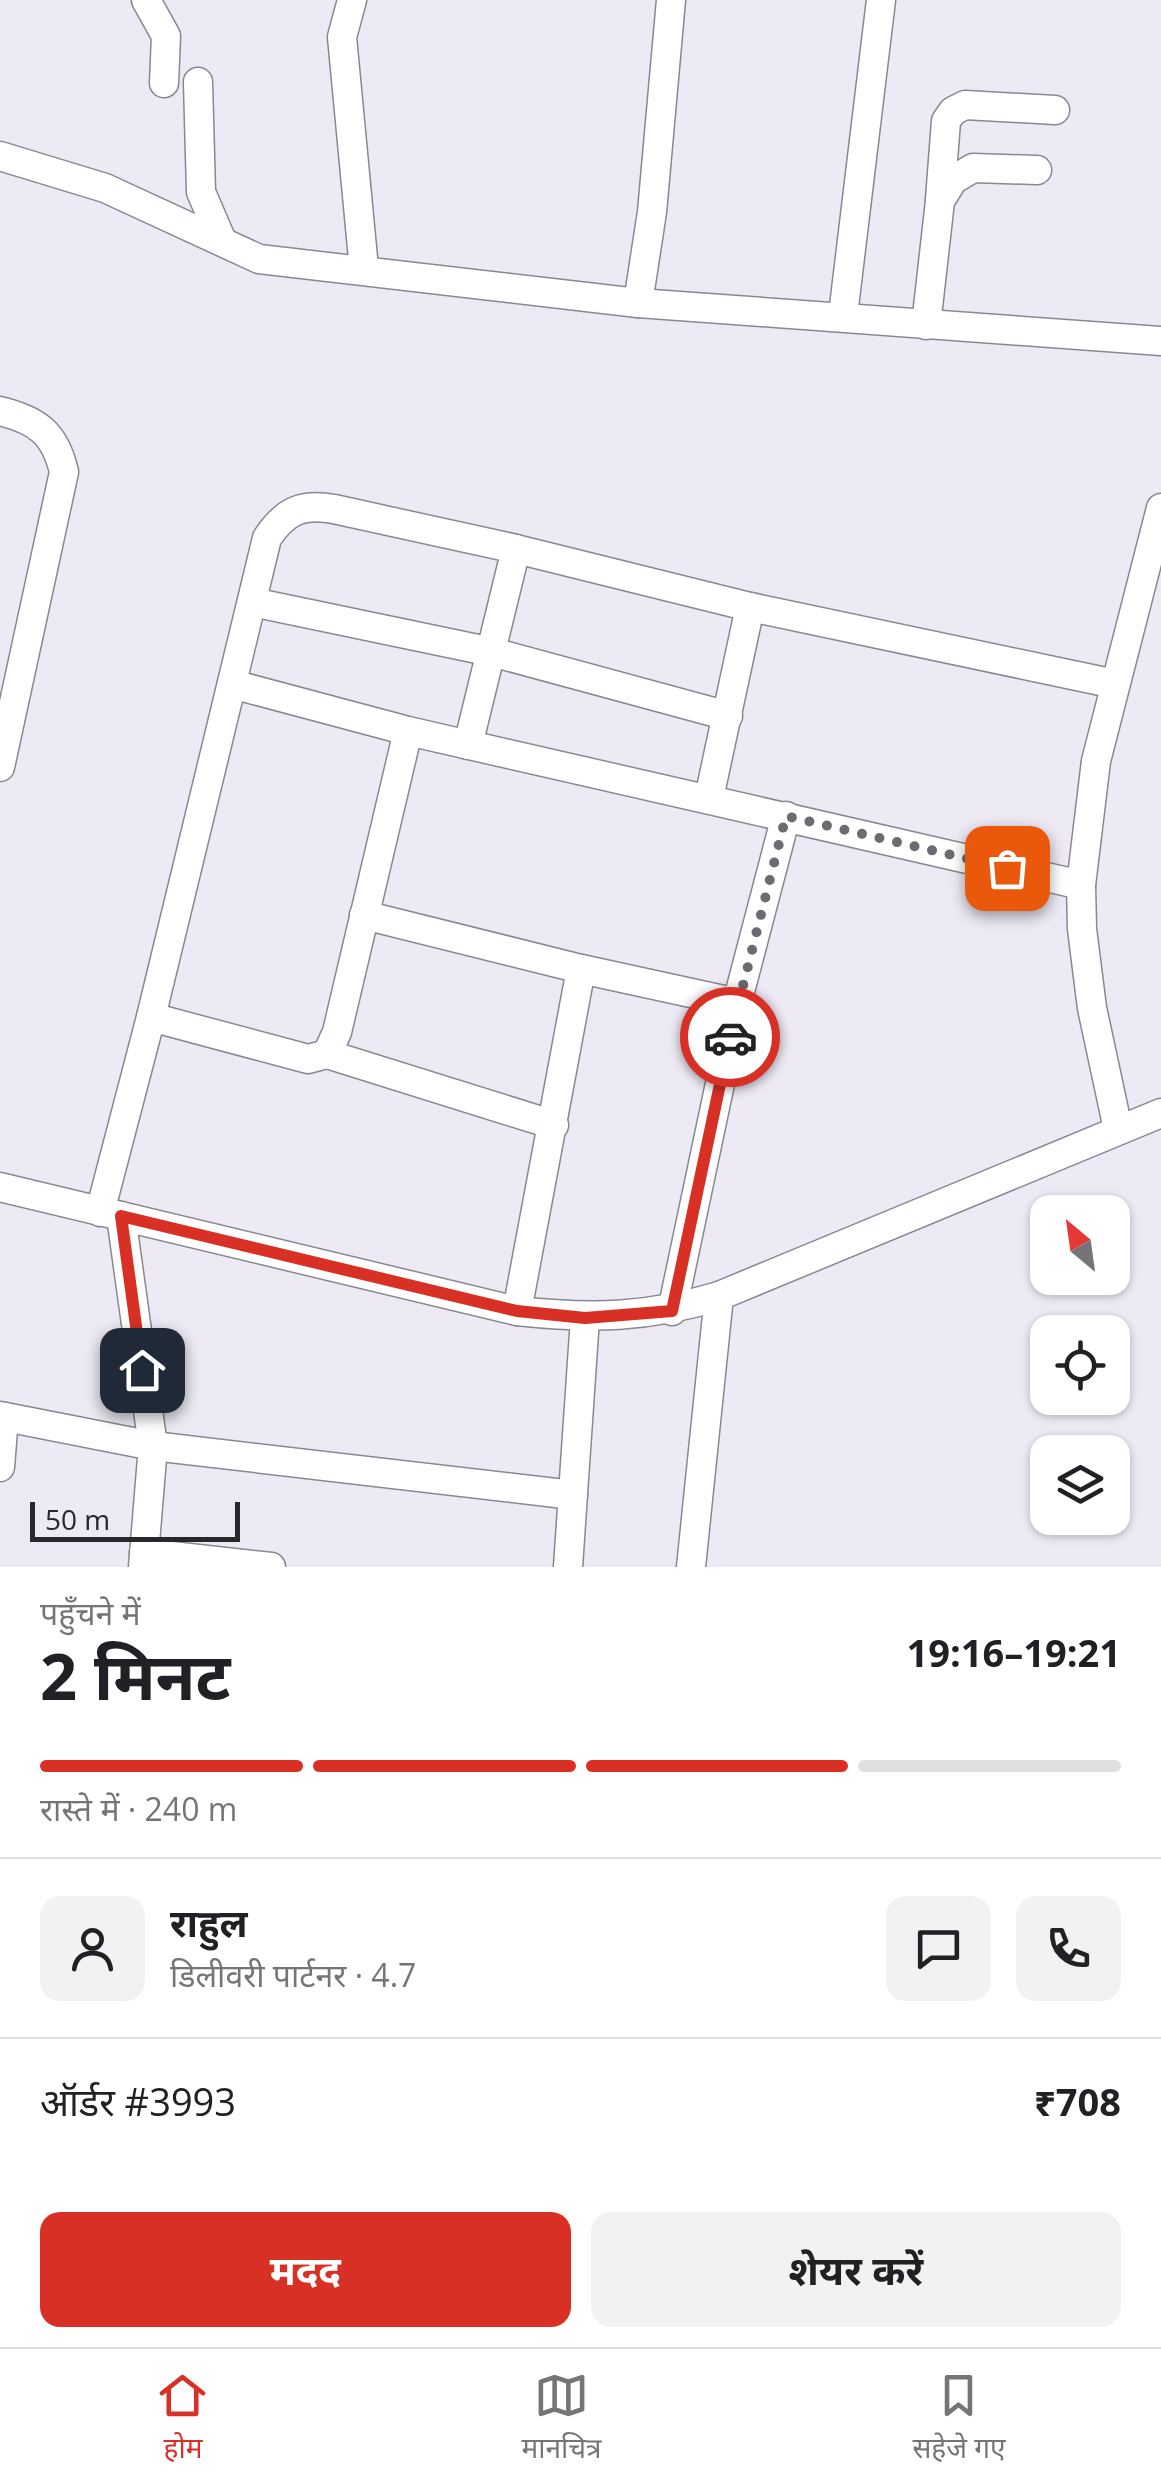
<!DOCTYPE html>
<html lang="hi">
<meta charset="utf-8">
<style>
body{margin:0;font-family:"Open Sans","Noto Sans Devanagari",sans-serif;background:#f2f2f2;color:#202124;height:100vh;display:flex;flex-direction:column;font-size:38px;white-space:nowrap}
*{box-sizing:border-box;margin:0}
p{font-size:32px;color:#757577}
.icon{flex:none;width:55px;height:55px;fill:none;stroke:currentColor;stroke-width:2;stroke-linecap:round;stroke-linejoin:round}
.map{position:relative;height:1567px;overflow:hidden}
.sheet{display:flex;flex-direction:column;background:#fff;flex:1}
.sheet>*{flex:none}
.needle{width:65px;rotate:331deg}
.fabs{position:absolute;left:1030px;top:1195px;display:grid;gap:20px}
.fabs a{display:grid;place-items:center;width:100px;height:100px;border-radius:20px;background:#fff;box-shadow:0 2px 8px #0004;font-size:50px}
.scale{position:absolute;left:30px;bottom:25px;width:210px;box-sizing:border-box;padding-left:10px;border:5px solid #28272b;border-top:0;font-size:28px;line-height:35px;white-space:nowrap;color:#28272b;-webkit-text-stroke:8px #edeaf5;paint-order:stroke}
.pin{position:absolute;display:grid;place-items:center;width:85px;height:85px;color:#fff;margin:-42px;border-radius:20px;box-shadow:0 5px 15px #0006}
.courier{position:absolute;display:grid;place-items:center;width:100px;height:100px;margin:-50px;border:8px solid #d93025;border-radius:50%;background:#fff;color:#222;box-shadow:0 2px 12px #0007}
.head em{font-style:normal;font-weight:700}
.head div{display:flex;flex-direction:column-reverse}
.head{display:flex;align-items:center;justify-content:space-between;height:170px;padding:0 40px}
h1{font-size:65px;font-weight:700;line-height:75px}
.bar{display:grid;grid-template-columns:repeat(4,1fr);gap:15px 10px;align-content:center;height:120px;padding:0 40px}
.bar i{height:12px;border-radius:8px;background:#e0e0e0}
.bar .active{background:#d93025}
.bar p{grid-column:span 4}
.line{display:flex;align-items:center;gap:25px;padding:0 40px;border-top:2px solid #e0e0e0}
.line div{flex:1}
.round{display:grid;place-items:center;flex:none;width:105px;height:105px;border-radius:20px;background:#f2f2f2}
.primary-button{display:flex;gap:20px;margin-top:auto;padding:20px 40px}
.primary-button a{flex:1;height:115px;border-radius:20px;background:#d93025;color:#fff;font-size:40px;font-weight:700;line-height:115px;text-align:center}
.primary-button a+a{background:#f2f2f2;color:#202124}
.dock{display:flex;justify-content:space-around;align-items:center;height:140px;border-top:2px solid #e0e0e0;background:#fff;font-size:28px;color:#757577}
.dock a{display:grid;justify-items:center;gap:5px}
.dock .active{color:#d93025}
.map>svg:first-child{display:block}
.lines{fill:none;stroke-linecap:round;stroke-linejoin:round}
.street-casing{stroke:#8a8791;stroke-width:31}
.street{stroke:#fff;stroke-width:28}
.done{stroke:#6d6b72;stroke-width:10;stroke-dasharray:0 18}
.route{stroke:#d93025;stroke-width:12}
</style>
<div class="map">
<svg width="1161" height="1567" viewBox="0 0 1161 1567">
<rect width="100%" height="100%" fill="#edeaf5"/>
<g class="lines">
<!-- street casing -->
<g class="street-casing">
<g id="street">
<path d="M146,0l20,36 -2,47"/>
<path d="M352,0l-10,37 22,232"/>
<path d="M198,82l3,110 21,49"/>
<path d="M0,156l105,32 154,71 379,44 523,38"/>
<path d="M940,199l6,-78 7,-10 12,-6 90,5"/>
<path d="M638,303l14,-91 19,-212"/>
<path d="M843,315l38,-315"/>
<path d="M926,325l14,-124 13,-21 20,-12 64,2"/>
<path d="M0,411c37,9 55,22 64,61l-64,295"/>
<path d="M252,602l240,50 236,64"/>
<path d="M232,684l176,47 673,154"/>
<path d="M468,745l48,-196"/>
<path d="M709,798l41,-191"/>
<path d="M364,915l217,54 156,34"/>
<path d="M151,1017l157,42 19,-5 10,-22 71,-301"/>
<path d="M327,1054l227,71"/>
<path d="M1118,1129l-26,-121 -10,-79 -1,-44 15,-124 65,-253"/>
<path d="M0,1187l517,124c75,8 130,7 202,-15l442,-183"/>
<path d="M100,1212l51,-195 116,-479c18,-27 35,-35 67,-29l182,40 234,58 365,77"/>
<path d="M121,1216l32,230 -10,121"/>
<path d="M517,1311l64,-342"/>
<path d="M672,1311l65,-308 49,-187"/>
<path d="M0,1416l153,30 420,49"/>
<path d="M0,1467l4,-50"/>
<path d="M144,1553l127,14"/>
<path d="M568,1567l17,-249"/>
<path d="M691,1567l28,-271"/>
</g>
</g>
<!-- street -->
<use href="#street" class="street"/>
</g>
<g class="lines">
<!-- done -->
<path class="done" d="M730,1037l56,-221 221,52"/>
<!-- route -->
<path class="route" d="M142,1370l-21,-154 396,95 68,7 87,-7 58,-274"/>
</g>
</svg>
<div class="fabs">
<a><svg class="needle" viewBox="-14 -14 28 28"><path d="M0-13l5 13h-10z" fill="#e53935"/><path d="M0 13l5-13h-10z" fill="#757577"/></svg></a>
<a><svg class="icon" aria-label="locate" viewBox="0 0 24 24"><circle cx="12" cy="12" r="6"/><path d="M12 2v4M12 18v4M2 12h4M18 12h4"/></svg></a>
<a><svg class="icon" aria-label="layers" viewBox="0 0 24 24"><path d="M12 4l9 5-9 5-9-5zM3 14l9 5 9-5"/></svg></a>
</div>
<div class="scale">50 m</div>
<div class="pin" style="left:1007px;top:868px;background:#ea580c"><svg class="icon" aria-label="bag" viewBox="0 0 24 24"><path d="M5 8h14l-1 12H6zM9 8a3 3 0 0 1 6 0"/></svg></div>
<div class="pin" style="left:142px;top:1370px;background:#1f2937"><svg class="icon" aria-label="home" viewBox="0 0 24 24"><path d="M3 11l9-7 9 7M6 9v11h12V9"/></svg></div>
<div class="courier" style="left:730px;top:1037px"><svg class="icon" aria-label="car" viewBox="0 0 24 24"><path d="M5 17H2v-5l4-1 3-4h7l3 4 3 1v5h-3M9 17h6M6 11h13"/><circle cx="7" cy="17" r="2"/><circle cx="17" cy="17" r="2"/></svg></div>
</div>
<section class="sheet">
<div class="head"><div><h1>2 मिनट</h1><p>पहुँचने में</p></div><em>19:16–19:21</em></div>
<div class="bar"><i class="active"></i><i class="active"></i><i class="active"></i><i></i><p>रास्ते में · 240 m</p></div>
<div class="line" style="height:180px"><a class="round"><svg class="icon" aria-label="person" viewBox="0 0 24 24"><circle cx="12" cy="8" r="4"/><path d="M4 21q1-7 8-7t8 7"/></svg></a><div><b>राहुल</b><p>डिलीवरी पार्टनर · 4.7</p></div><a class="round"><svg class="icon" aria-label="chat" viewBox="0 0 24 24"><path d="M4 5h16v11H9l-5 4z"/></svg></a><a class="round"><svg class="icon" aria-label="phone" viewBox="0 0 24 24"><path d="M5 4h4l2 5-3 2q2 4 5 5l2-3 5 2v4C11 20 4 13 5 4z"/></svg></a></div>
<div class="line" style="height:130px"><div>ऑर्डर #3993</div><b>₹708</b></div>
<div class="primary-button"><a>मदद</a><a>शेयर करें</a></div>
</section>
<nav class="dock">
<a class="active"><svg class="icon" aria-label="home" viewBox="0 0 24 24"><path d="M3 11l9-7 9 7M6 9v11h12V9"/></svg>होम</a>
<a><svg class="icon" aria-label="map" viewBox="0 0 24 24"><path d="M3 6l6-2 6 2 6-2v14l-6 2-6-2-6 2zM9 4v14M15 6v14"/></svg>मानचित्र</a>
<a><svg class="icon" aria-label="saved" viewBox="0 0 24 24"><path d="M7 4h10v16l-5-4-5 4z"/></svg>सहेजे गए</a>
</nav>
